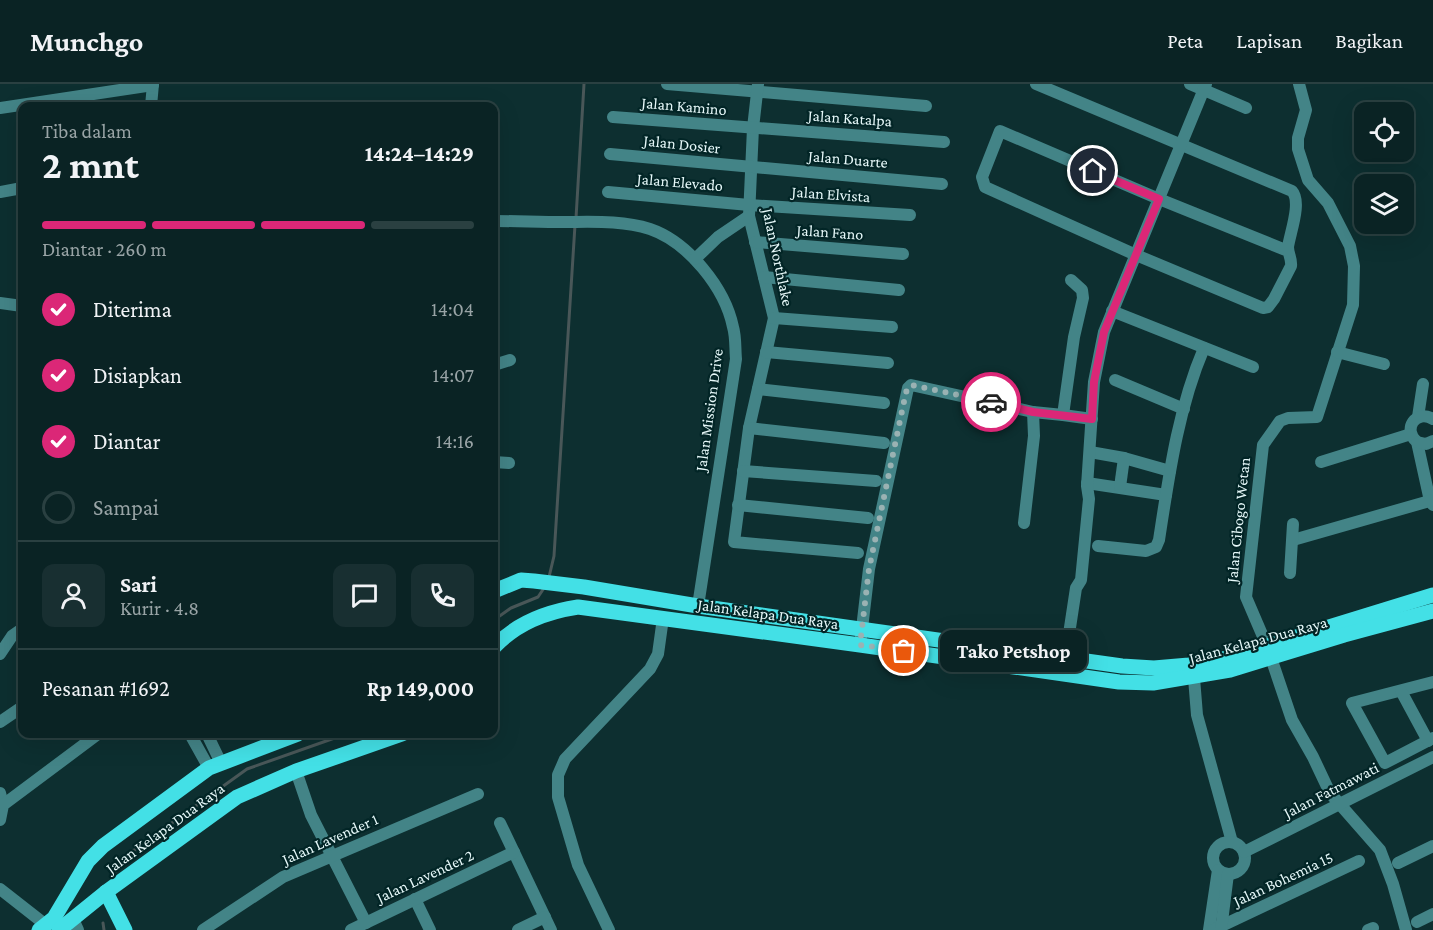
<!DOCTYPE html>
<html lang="id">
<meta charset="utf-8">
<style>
body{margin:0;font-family:"Crimson Pro",serif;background:#182f31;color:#f1f3f6;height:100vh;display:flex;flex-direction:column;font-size:22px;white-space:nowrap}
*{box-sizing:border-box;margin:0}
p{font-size:20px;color:#99a4a6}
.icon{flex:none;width:33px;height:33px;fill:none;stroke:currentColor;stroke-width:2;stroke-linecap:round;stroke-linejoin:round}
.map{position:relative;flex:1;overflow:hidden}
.side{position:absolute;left:18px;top:18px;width:480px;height:636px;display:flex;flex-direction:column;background:#0a2324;border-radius:12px;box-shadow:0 6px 24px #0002,0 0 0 2px #2a4041}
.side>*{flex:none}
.tools{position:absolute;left:1354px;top:18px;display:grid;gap:12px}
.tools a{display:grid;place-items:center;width:60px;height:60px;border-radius:12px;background:#0a2324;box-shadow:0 6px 24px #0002,0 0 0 2px #2a4041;font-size:30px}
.pin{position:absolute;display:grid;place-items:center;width:51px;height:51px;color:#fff;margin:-26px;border:3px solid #fff;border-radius:50%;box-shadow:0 2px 6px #0007}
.courier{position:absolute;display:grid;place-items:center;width:60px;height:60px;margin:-30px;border:4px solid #db2777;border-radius:50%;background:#fff;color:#222;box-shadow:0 2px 8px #0007}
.bubble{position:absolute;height:42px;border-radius:12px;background:#0a2324;box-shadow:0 6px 24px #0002,0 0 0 2px #2a4041;font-size:20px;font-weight:700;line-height:42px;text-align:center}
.head em{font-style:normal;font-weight:700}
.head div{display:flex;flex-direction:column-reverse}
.head{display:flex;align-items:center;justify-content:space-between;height:102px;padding:0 24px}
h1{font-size:39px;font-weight:700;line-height:45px}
.bar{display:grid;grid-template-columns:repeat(4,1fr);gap:9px 6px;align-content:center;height:72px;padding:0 24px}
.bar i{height:8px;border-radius:4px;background:#2a4041}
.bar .active{background:#db2777}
.bar p{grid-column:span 4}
.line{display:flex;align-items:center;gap:15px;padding:0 24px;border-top:2px solid #2a4041}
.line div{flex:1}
.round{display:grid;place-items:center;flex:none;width:63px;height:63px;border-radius:12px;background:#182f31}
ol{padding:0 24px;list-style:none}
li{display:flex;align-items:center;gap:18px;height:66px}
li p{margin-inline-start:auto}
li .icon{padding:6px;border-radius:50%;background:#db2777;color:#fff;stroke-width:4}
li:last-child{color:#99a4a6}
li i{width:33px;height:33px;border:3px solid #2a4041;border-radius:50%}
header{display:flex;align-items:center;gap:36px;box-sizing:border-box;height:84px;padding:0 30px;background:#0a2324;border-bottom:2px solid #2a4041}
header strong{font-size:28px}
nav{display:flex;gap:33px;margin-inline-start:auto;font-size:21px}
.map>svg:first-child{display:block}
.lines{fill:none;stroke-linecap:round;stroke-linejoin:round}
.stream{stroke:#495758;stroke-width:3}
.minor{stroke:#438487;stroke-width:12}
.major{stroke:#43e0e6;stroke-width:15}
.done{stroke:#9ab2b3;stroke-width:6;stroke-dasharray:0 10.8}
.route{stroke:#db2777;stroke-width:8}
.labels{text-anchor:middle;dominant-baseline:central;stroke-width:4.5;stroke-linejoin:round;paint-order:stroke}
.street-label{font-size:16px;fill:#e6f8f9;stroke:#022526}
</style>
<header>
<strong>Munchgo</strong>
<nav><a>Peta</a><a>Lapisan</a><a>Bagikan</a></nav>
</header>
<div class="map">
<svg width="1433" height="846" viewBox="0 0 1433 846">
<rect width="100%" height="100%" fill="#0d2f30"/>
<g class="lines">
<!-- stream -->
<g class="stream">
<path d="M576,134l8,-134"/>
<path d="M549,493l5,-21 21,-331"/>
<path d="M494,536l17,-12 27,-11 6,-9"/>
<path d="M115,788l11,-16 121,-87 99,-35"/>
<path d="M103,839l1,7"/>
</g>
<!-- minor -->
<g class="minor">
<path d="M667,0l259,22"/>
<path d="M758,0l-5,44 -4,88 25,102 -25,110 -15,114 124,11"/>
<path d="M1036,0l256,107c10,11 -2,42 -4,56 0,7 4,12 3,19l-17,33 -6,8 -5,1 -127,-53 -151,-68 -3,-10 18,-46 159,68 129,52"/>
<path d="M1190,0l56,24"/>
<path d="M1299,0l7,26 -8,28v11l10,31 20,23 22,43 4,20 -1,39 -36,112 -29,1 -8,3 -17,24 -17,152 21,49 25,74 21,37 17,36 50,57 13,34 13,46"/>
<path d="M151,22l2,-22"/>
<path d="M0,24l153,-23"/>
<path d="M613,33l331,25"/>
<path d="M610,70l332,30"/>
<path d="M0,108l22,-4"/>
<path d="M608,108l141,13 161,10"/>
<path d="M494,137c23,0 46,1 69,1 28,0 59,-2 87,7 38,13 75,59 83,98 3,10 2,22 3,32l-38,247"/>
<path d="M755,158l148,12"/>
<path d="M695,175l23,-22 31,-21"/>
<path d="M764,193l135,13"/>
<path d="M0,219l22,3"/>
<path d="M1112,227l141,56"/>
<path d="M774,234l118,9"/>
<path d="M766,268l122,11"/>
<path d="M1337,268l47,12"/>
<path d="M494,281l16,-5"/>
<path d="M1115,296l69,29"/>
<path d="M758,305l126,14"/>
<path d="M1063,331l29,4"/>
<path d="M1418,333l5,-33"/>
<path d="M1433,335c-17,-10 -31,10 -16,23l13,59 3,4"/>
<path d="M749,344l135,15"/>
<path d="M1417,358l9,2 7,-3"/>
<path d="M1090,368l34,6 46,13"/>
<path d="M494,378l15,1"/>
<path d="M1321,378l90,-28"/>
<path d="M743,387l133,10"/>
<path d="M1087,399l79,12"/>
<path d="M1120,403l4,-29"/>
<path d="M738,421l130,13"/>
<path d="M1024,439l10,-87 -1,-24"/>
<path d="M1293,456l140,-40"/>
<path d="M1098,462l48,5 10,-4 3,-7c10,-65 19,-131 45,-192"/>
<path d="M1290,489l3,-49"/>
<path d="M861,553l8,-68 39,-181 3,-3 122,27 30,3 11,-78 9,-39 -1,-8 -11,-10"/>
<path d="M0,570l12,-18 10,-7"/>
<path d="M1064,583l12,-79 5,-8 8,-81 -2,-13 7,-104 10,-50 102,-248"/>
<path d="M1194,594l3,37 35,127"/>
<path d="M1433,598l-81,21 33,60 48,-25"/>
<path d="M1401,607l27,50"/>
<path d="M0,638l22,-15"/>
<path d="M190,650l19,34"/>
<path d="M207,650l14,29"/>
<path d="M296,687l15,44 55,108"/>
<path d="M0,709l3,12"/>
<path d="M0,736l3,-15 95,-71"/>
<path d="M500,739l51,107"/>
<circle cx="1229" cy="774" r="16"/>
<path d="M1244,768l189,-95"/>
<path d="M1398,779l35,-17"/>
<path d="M0,805l46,36"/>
<path d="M415,815l15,31"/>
<path d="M73,835l5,11"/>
<path d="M1417,838l16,-8"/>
<path d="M203,846l80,-53 195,-83"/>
<path d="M351,846l163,-78"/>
<path d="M518,846l27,-13"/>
<path d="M609,846l-31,-65 -20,-68v-22l7,-16 85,-90 8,-15 5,-36"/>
<path d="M1209,846l9,-60"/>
<path d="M1213,846l146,-69"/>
<path d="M1221,846l7,-56"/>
<path d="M1368,846l5,-2"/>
</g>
<!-- major -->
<g class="major">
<path d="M494,507l27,-11 13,1 50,6 114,19 424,60 32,2 35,-3 39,-7 205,-63"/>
<path d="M494,563c23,-24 51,-35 84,-40l282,38 259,37 34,1 77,-13 114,-35 89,-24"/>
<path d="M106,808l19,38"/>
<path d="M39,846l15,-12 34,-57 15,-15 106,-78 89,-34"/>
<path d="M59,846l47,-38 131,-95 59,-26 106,-37"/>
</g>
</g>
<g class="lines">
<!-- done -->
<path class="done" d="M904,567l-44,-6 9,-76 37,-177 5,-7 80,17"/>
<!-- route -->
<path class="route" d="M991,318l42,10 59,7 2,-37 10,-50 55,-133 -66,-28"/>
</g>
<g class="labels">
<!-- street labels -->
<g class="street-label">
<text transform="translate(684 22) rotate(5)">Jalan Kamino</text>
<text transform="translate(850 34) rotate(4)">Jalan Katalpa</text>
<text transform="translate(682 60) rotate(6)">Jalan Dosier</text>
<text transform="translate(848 75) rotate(5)">Jalan Duarte</text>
<text transform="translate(680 98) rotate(5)">Jalan Elevado</text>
<text transform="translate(831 110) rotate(4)">Jalan Elvista</text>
<text transform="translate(830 148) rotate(4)">Jalan Fano</text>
<text transform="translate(778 173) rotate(78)">Jalan Northlake</text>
<text transform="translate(709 326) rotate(-82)">Jalan Mission Drive</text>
<text transform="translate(1238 436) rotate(-84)">Jalan Cibogo Wetan</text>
<text transform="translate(768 530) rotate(8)">Jalan Kelapa Dua Raya</text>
<text transform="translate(1258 556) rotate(-15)">Jalan Kelapa Dua Raya</text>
<text transform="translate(1331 706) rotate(-27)">Jalan Fatmawati</text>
<text transform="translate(165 744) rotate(-36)">Jalan Kelapa Dua Raya</text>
<text transform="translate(330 755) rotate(-24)">Jalan Lavender 1</text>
<text transform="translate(425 792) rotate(-25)">Jalan Lavender 2</text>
<text transform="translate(1283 795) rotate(-25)">Jalan Bohemia 15</text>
</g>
</g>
</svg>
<div class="tools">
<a><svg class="icon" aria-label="locate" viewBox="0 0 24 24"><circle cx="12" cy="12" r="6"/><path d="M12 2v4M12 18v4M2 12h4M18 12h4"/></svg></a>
<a><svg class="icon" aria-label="layers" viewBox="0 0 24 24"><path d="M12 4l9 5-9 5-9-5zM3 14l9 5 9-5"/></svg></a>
</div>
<div class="pin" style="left:904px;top:567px;background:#ea580c"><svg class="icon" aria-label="bag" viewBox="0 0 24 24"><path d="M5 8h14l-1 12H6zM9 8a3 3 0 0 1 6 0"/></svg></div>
<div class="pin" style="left:1093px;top:87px;background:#1f2937"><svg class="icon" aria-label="home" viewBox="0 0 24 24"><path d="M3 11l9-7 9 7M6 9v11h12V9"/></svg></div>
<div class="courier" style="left:991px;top:318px"><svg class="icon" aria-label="car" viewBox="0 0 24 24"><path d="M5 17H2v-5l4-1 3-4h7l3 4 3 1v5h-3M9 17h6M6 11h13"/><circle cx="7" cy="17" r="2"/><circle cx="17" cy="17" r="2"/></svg></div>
<div class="bubble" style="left:940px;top:546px;width:147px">Tako Petshop</div>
<section class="side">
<div class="head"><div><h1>2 mnt</h1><p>Tiba dalam</p></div><em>14:24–14:29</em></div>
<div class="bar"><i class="active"></i><i class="active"></i><i class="active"></i><i></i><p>Diantar · 260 m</p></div>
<ol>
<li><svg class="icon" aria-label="check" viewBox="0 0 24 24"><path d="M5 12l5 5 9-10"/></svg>Diterima<p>14:04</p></li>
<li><svg class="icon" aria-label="check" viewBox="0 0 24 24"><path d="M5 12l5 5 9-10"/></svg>Disiapkan<p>14:07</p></li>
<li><svg class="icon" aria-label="check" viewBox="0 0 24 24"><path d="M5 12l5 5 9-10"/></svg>Diantar<p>14:16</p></li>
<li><i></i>Sampai</li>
</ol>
<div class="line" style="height:108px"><a class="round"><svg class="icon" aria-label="person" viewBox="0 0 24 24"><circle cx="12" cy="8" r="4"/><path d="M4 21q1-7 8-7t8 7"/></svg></a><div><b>Sari</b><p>Kurir · 4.8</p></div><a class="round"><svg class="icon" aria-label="chat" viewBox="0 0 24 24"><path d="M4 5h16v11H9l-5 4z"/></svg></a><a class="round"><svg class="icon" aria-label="phone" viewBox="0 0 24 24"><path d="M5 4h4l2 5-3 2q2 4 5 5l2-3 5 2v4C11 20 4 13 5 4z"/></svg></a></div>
<div class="line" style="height:78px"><div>Pesanan #1692</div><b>Rp 149,000</b></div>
</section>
</div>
